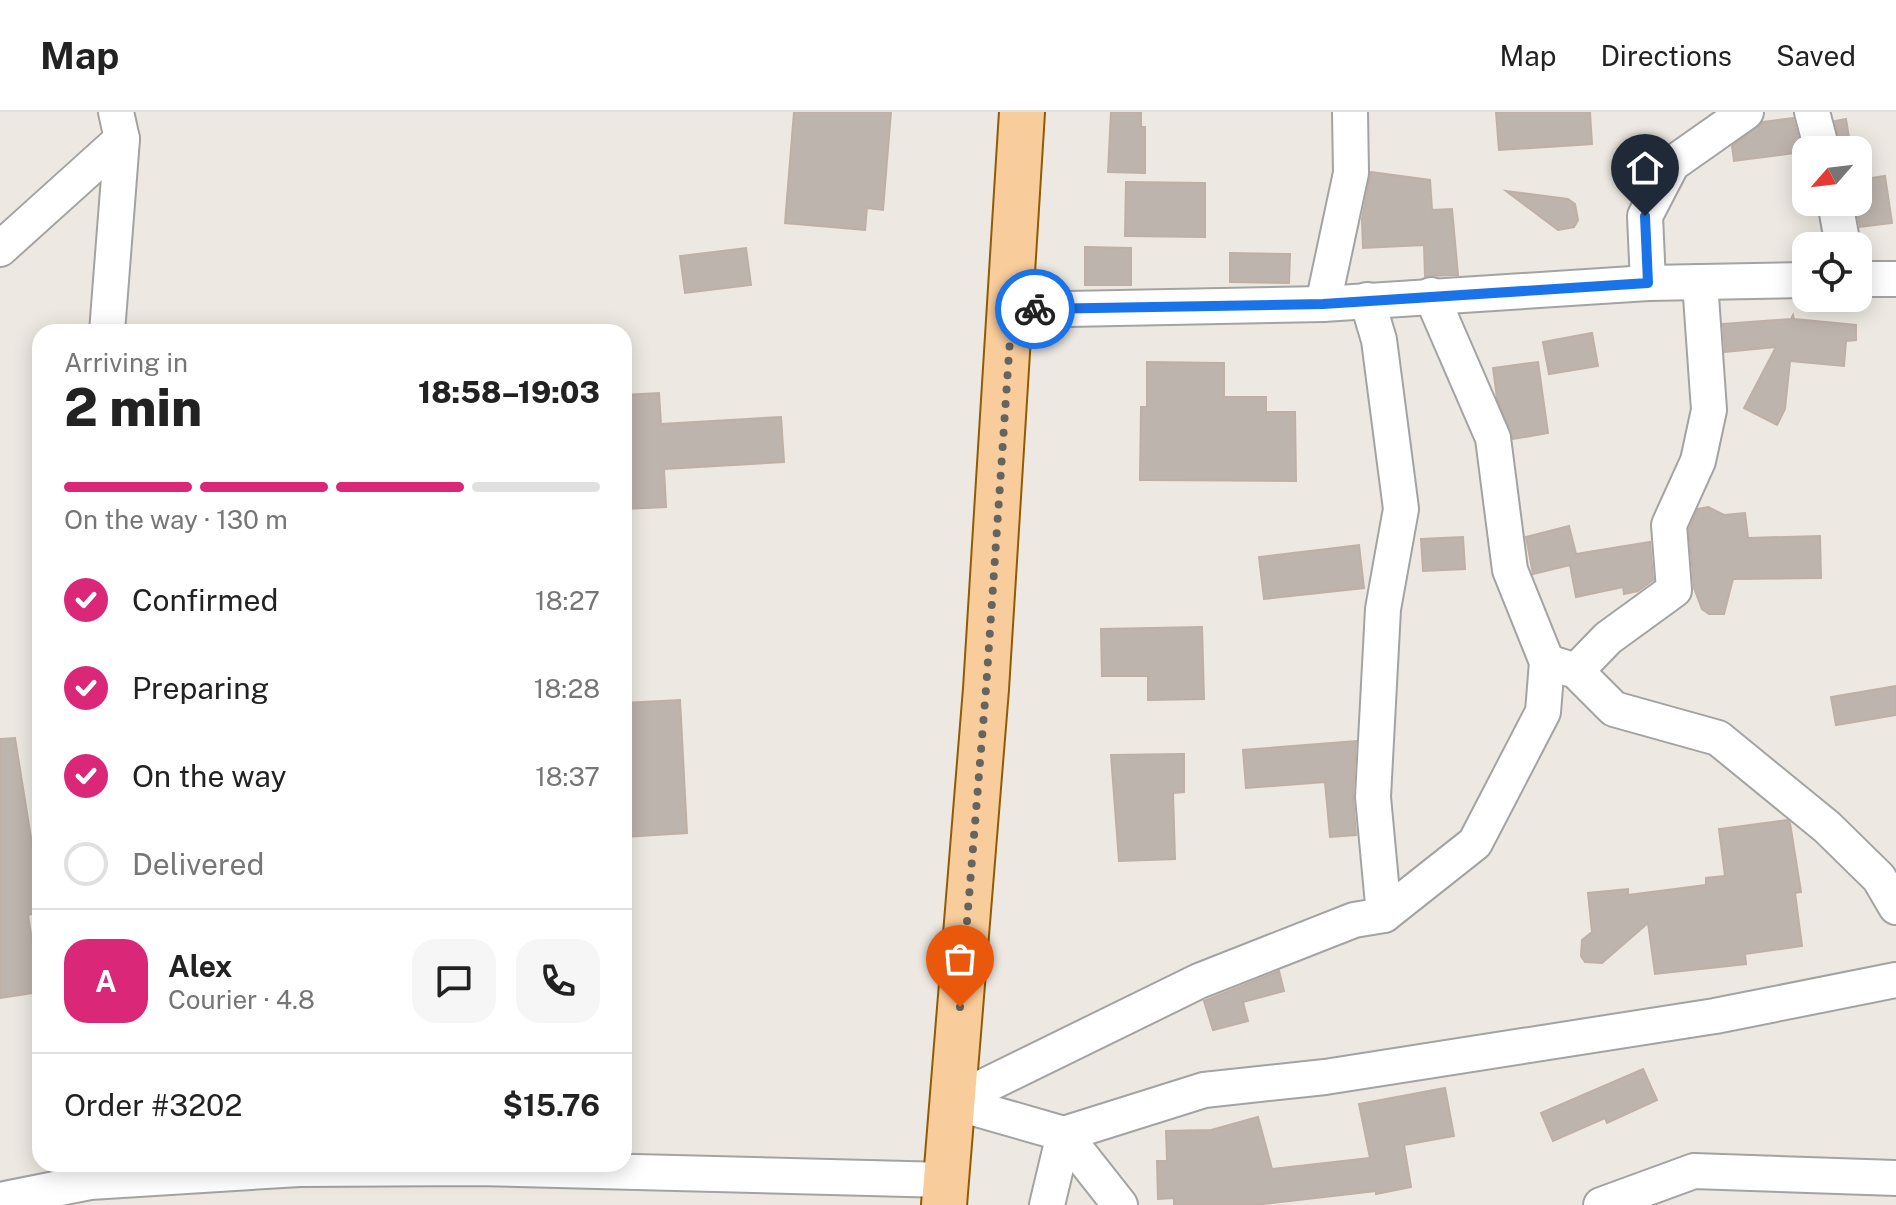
<!DOCTYPE html>
<meta charset="utf-8">
<style>
body{margin:0;font-family:"Public Sans",sans-serif;background:#f6f6f6;color:#222;height:100vh;display:flex;flex-direction:column;font-size:30px;white-space:nowrap}
*{box-sizing:border-box;margin:0}
p{font-size:26px;color:#767676}
.icon{flex:none;width:44px;height:44px;fill:none;stroke:currentColor;stroke-width:2;stroke-linecap:round;stroke-linejoin:round}
.map{position:relative;flex:1;overflow:hidden}
.drawer{position:absolute;left:32px;top:212px;width:600px;height:848px;display:flex;flex-direction:column;background:#fff;border-radius:24px;box-shadow:0 4px 20px #0003}
.drawer>*{flex:none}
.needle{width:52px;rotate:242deg}
.tools{position:absolute;left:1792px;top:24px;display:grid;gap:16px}
.tools a{display:grid;place-items:center;width:80px;height:80px;border-radius:16px;background:#fff;box-shadow:0 4px 20px #0003;font-size:40px}
.pin{position:absolute;display:grid;place-items:center;width:68px;height:68px;color:#fff;margin:-82px -34px;border-radius:50% 50% 50% 0;rotate:-45deg;box-shadow:0 0 8px #0007}
.pin .icon{rotate:45deg}
.courier{position:absolute;display:grid;place-items:center;width:80px;height:80px;margin:-40px;border:6px solid #1a73e8;border-radius:50%;background:#fff;color:#222;box-shadow:0 2px 10px #0007}
.summary em{font-style:normal;font-weight:800}
.summary div{display:flex;flex-direction:column-reverse}
.summary{display:flex;align-items:center;justify-content:space-between;height:136px;padding:0 32px}
h1{font-size:52px;font-weight:800;line-height:60px}
.bar{display:grid;grid-template-columns:repeat(4,1fr);gap:12px 8px;align-content:center;height:96px;padding:0 32px}
.bar i{height:10px;border-radius:6px;background:#e0e0e0}
.bar .current{background:#db2777}
.bar p{grid-column:span 4}
.line{display:flex;align-items:center;gap:20px;padding:0 32px;border-top:2px solid #e0e0e0}
.line div{flex:1}
.round{display:grid;place-items:center;flex:none;width:84px;height:84px;border-radius:24px;background:#f6f6f6}
ol{padding:0 32px;list-style:none}
li{display:flex;align-items:center;gap:24px;height:88px}
li p{margin-inline-start:auto}
li .icon{padding:8px;border-radius:50%;background:#db2777;color:#fff;stroke-width:4}
li:last-child{color:#767676}
li i{width:44px;height:44px;border:4px solid #e0e0e0;border-radius:50%}
header{display:flex;align-items:center;gap:48px;box-sizing:border-box;height:112px;padding:0 40px;background:#fff;border-bottom:2px solid #e0e0e0}
header strong{font-size:38px}
nav{display:flex;gap:44px;margin-inline-start:auto;font-size:28px}
.map>svg:first-child{display:block}
.building{fill:#beb4ae;stroke:#bfafa5;stroke-width:2}
.lines{fill:none;stroke-linecap:round;stroke-linejoin:round}
.minor-casing{stroke:#a3a3a3;stroke-width:38}
.primary-casing{stroke:#915b03;stroke-width:48}
.minor{stroke:#fff;stroke-width:34}
.primary{stroke:#f9cc9b;stroke-width:44}
.done{stroke:#656461;stroke-width:8;stroke-dasharray:0 14.4}
.route{stroke:#1a73e8;stroke-width:10}
</style>
<header>
<strong>Map</strong>
<nav><a>Map</a><a>Directions</a><a>Saved</a></nav>
</header>
<div class="map">
<svg width="1896" height="1093" viewBox="0 0 1896 1093">
<rect width="100%" height="100%" fill="#ede9e2"/>
<!-- building -->
<g class="building">
<path d="M794,0h97l-8,98 -16,-2 -2,22 -80,-7z"/>
<path d="M1111,0h30v15h4v46l-37,-1z"/>
<path d="M1496,0h94l2,32 -93,6z"/>
<path d="M1793,6l9,34 -68,9 -2,-15 31,-24z"/>
<path d="M1846,7l5,31h-10l-6,-29z"/>
<path d="M1371,60l59,8 2,30 20,-1 6,66 -33,1 -1,-31 -61,3 -1,-29z"/>
<path d="M1885,64l7,47 -32,4 -5,-25h3v-22z"/>
<path d="M1126,70l79,1v54l-80,-1z"/>
<path d="M1506,79l62,8 7,5 3,16 -4,7 -16,3z"/>
<path d="M1085,135l46,1v37h-46z"/>
<path d="M746,136l5,37 -66,8 -5,-37z"/>
<path d="M1230,141l60,1 -1,29 -59,-1z"/>
<path d="M1793,203l1,4 62,6v15l-10,1 -2,25 -54,-5 -5,48 -8,16 -33,-17 32,-61 -51,5 -2,-28 68,-5z"/>
<path d="M1592,221l6,33 -49,8 -6,-32z"/>
<path d="M1147,250l77,1v34h42v15h29l1,69 -156,-1 1,-73h6z"/>
<path d="M1538,250l10,71 -35,6 -16,-41 -4,-30z"/>
<path d="M659,281l2,31 120,-7 3,45 -120,7 2,38 -42,2v-114z"/>
<path d="M1708,395l16,8 21,-2 3,25 72,-2 1,42 -88,1 -9,35h-15l-7,-5 -8,-21 -5,-59 9,-20z"/>
<path d="M1569,414l7,28 74,-12 3,38 -15,11 -14,3 -1,-7 -47,10 -6,-32 -37,9 -7,-37z"/>
<path d="M1463,425l2,32 -42,2 -2,-32z"/>
<path d="M1359,433l5,43 -100,11 -5,-42z"/>
<path d="M1202,515l2,72 -56,1v-24h-46l-1,-47z"/>
<path d="M1896,574v29l-60,10 -5,-28z"/>
<path d="M680,588l7,133 -63,4v-134z"/>
<path d="M15,626l25,156v18l-12,3 12,77 -40,6v-259z"/>
<path d="M1356,629l-3,55 3,39 -26,2 -5,-55 -79,6 -3,-38z"/>
<path d="M1184,642v38l-11,1 2,66 -56,2 -8,-106z"/>
<path d="M1787,708l3,3 11,69 -6,1 7,53 -57,8 1,10 -91,10 -7,-51 -46,40 -17,-1 -4,-6 1,-16 10,-8 -4,-39 40,-4v6l78,-10v-7l19,-2 -6,-47z"/>
<path d="M1279,859l5,20 -41,11 5,19 -35,9 -9,-29z"/>
<path d="M1643,957l14,31 -50,23 -2,-5 -52,23 -12,-28z"/>
<path d="M1445,976l9,48 -50,9 7,42 -35,7v-3l-121,14h-81v-7l-16,1 -1,-38h10l-1,-30 45,-1 47,-13 14,52 98,-11 -11,-54z"/>
</g>
<g class="lines">
<!-- minor casing -->
<g class="minor-casing">
<g id="minor">
<path d="M1812,0l10,38"/>
<path d="M1835,90l8,44"/>
<path d="M0,137l122,-110"/>
<path d="M1858,167h38"/>
<path d="M1648,171l-3,-67 27,-52 74,-52"/>
<path d="M1367,188l12,40 22,169 -18,100 -10,188 11,118"/>
<path d="M1323,192l28,-131 -1,-61"/>
<path d="M1012,198l311,-6 325,-21 158,-3"/>
<path d="M107,220l15,-193 -6,-27"/>
<path d="M1554,552l22,7 38,38 104,29 109,89 52,51 17,29"/>
<path d="M1576,559l32,-33 66,-48 -5,-65 29,-64 11,-51 -9,-128"/>
<path d="M952,990l247,-121 155,-61 30,-5 91,-72 68,-131 4,-50 -37,-92 -17,-132 -62,-143"/>
<path d="M952,990l112,32 56,71"/>
<path d="M0,1088l90,-18 209,-13 179,-1 468,12"/>
<path d="M1047,1093l17,-71 140,-44 121,-13 390,-61 181,-36"/>
<path d="M1601,1093l93,-34 202,7"/>
</g>
</g>
<!-- primary casing -->
<g class="primary-casing">
<path id="primary" d="M944,1093l42,-516 36,-577"/>
</g>
<!-- minor -->
<use href="#minor" class="minor"/>
<!-- primary -->
<use href="#primary" class="primary"/>
</g>
<g class="lines">
<!-- done -->
<path class="done" d="M960,895l26,-318 26,-379 23,-1"/>
<!-- route -->
<path class="route" d="M1035,197l288,-5 325,-21 -3,-67"/>
</g>
</svg>
<div class="tools">
<a><svg class="needle" viewBox="-14 -14 28 28"><path d="M0-13l5 13h-10z" fill="#e53935"/><path d="M0 13l5-13h-10z" fill="#767676"/></svg></a>
<a><svg class="icon" aria-label="locate" viewBox="0 0 24 24"><circle cx="12" cy="12" r="6"/><path d="M12 2v4M12 18v4M2 12h4M18 12h4"/></svg></a>
</div>
<div class="pin" style="left:960px;top:895px;background:#ea580c"><svg class="icon" aria-label="bag" viewBox="0 0 24 24"><path d="M5 8h14l-1 12H6zM9 8a3 3 0 0 1 6 0"/></svg></div>
<div class="pin" style="left:1645px;top:104px;background:#1f2937"><svg class="icon" aria-label="home" viewBox="0 0 24 24"><path d="M3 11l9-7 9 7M6 9v11h12V9"/></svg></div>
<div class="courier" style="left:1035px;top:197px"><svg class="icon" aria-label="bike" viewBox="0 0 24 24"><circle cx="6" cy="16" r="4"/><circle cx="18" cy="16" r="4"/><path d="M6 16l4-8h5l3 8M10 8l3 8H6M13 5h3"/></svg></div>
<section class="drawer">
<div class="summary"><div><h1>2 min</h1><p>Arriving in</p></div><em>18:58–19:03</em></div>
<div class="bar"><i class="current"></i><i class="current"></i><i class="current"></i><i></i><p>On the way · 130 m</p></div>
<ol>
<li><svg class="icon" aria-label="check" viewBox="0 0 24 24"><path d="M5 12l5 5 9-10"/></svg>Confirmed<p>18:27</p></li>
<li><svg class="icon" aria-label="check" viewBox="0 0 24 24"><path d="M5 12l5 5 9-10"/></svg>Preparing<p>18:28</p></li>
<li><svg class="icon" aria-label="check" viewBox="0 0 24 24"><path d="M5 12l5 5 9-10"/></svg>On the way<p>18:37</p></li>
<li><i></i>Delivered</li>
</ol>
<div class="line" style="height:144px"><b class="round" style="background:#db2777;color:#fff">A</b><div><b>Alex</b><p>Courier · 4.8</p></div><a class="round"><svg class="icon" aria-label="chat" viewBox="0 0 24 24"><path d="M4 5h16v11H9l-5 4z"/></svg></a><a class="round"><svg class="icon" aria-label="phone" viewBox="0 0 24 24"><path d="M5 4h4l2 5-3 2q2 4 5 5l2-3 5 2v4C11 20 4 13 5 4z"/></svg></a></div>
<div class="line" style="height:104px"><div>Order #3202</div><b>$15.76</b></div>
</section>
</div>
